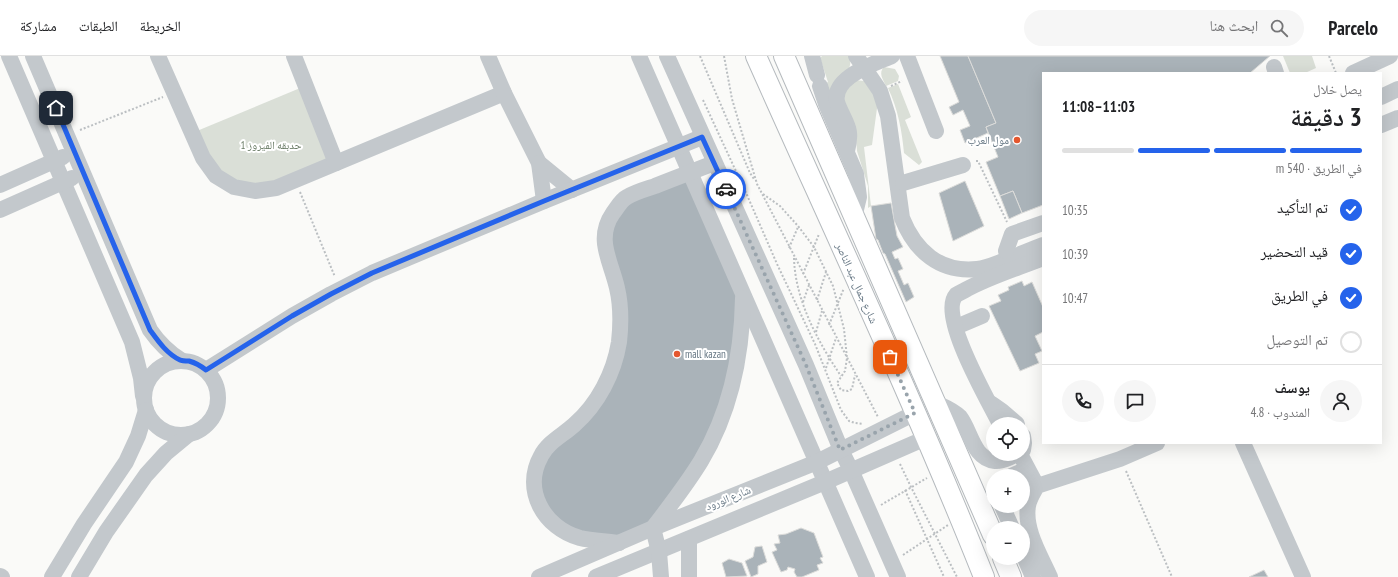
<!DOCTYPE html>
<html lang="ar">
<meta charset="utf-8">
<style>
body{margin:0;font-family:"PT Sans Narrow","Noto Naskh Arabic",sans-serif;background:#f6f6f6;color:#202124;direction:rtl;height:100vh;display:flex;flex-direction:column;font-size:15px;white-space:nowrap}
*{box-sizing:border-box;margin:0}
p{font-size:13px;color:#757577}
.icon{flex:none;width:22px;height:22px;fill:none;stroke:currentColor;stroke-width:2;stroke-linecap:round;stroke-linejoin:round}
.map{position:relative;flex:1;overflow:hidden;direction:ltr}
.panel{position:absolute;left:1042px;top:16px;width:340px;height:372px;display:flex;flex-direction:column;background:#fff;border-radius:0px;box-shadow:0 4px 16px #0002;direction:rtl}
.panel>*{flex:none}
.fabs{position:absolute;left:986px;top:361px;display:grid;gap:8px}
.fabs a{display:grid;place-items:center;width:44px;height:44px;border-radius:50%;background:#fff;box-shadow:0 4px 16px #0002;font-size:20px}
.pin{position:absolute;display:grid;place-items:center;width:34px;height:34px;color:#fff;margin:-17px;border-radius:8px;box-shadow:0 2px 6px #0006}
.courier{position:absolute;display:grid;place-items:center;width:40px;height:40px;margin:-20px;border:3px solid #2563eb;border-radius:50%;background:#fff;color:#222;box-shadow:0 1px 5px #0007}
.summary em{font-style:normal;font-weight:600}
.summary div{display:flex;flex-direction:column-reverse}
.summary{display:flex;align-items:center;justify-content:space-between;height:68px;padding:0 20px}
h1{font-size:26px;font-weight:600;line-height:30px}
.bar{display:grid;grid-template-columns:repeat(4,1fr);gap:6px 4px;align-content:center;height:48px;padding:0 20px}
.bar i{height:5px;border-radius:3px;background:#e0e0e0}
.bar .current{background:#2563eb}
.bar p{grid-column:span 4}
.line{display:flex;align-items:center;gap:10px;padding:0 20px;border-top:1px solid #e0e0e0}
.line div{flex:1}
.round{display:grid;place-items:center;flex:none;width:42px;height:42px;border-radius:21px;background:#f6f6f6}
ol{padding:0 20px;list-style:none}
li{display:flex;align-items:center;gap:12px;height:44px}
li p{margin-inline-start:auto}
li .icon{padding:4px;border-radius:50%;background:#2563eb;color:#fff;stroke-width:4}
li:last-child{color:#757577}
li i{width:22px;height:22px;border:2px solid #e0e0e0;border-radius:50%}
header{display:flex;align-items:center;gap:24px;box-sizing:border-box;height:56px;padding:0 20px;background:#fff;border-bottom:1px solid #e0e0e0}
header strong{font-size:19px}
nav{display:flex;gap:22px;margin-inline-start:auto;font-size:14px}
.search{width:280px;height:36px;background:#f6f6f6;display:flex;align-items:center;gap:10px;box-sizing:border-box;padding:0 14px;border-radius:22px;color:#757577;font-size:15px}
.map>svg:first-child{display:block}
.green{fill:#dadfd7}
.building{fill:#aab3b9;stroke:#dcdcda}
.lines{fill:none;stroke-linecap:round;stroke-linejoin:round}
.major-casing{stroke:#b5babe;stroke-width:22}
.path{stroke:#bbbfc2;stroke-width:2;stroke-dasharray:2 2;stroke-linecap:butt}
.minor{stroke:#c3c8cc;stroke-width:16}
.major{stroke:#fff;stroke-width:20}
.done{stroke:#99a4ac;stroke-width:4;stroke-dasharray:0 7.2}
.route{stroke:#2563eb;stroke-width:5}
.poi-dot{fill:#e4572e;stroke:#fff;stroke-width:1.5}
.labels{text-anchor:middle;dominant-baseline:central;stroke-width:4;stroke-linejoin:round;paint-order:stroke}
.poi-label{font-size:11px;fill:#657683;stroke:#fff;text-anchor:end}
.park-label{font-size:11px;fill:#687a64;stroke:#fff}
.street-label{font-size:11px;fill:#657683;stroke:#fff}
</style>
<header>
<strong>Parcelo</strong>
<div class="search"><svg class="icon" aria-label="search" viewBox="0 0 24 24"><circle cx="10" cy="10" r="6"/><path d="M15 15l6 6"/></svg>ابحث هنا</div>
<nav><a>الخريطة</a><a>الطبقات</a><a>مشاركة</a></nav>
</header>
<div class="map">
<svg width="1398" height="521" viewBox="0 0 1398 521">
<rect width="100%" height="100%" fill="#fafaf8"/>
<!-- green -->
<g class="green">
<path d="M822,0h27c6,13 -10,28 -18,39l-5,-12 2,-1 -8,-24z"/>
<path d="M1283,0h29l4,12 -11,5h-15z"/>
<path d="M884,11l11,2 4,7 -1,5 -12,5c-3,-7 -8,-13 -2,-19z"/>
<path d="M855,24l9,1 14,20 -6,44 -8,2 7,59 -3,2v-22l-11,-35 -1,-13 -10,-25 -3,-25z"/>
<path d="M898,28l13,33 -6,3 17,42 -3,3 -15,-12c-2,-22 -6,-44 -16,-65z"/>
<path d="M305,30l31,77 -60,25 -42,-1 -42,-54z"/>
</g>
<!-- building -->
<g class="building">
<path d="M940,0h28l28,67 -10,4 2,6 -23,10 -5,-13 10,-4 -7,-16 -10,5 -4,-8 10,-5z"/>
<path d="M968,0h302l-20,17h-207v132l-21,8 -9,-22 -13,5 -14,-34 12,-5 -12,-30 10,-4z"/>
<path d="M691,116l52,121 -22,127 -68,108 -34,15 -64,-17 -22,-45 31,-48 49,-66 4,-78 -9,-67 17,-25z"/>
<path d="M965,125l19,45 -31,15 -14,-48z"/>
<path d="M1013,135l9,22 -13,6 -9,-23z"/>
<path d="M891,147l6,33 6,11 -11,5 3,7 3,-1 5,11 -5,2 6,14 4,-2 6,14 -8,5 -21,-48 -2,-1 -5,-13 -2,-1 -5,-33z"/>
<path d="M1022,225l2,5 8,-4 11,25v25l-8,4 7,15 -7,3 4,9 -19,8 -31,-65 12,-5 -3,-6 11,-5 -1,-3z"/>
<path d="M801,472l13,5 9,24 -3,1 3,5 -6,2 2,5 -17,7h-5l-3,-5 1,-3 -7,-2 -1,3 -6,2 -9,-20 5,-2 -3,-6 6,-1 -2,-8 8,-1z"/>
<path d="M762,490l5,16 -9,4v8l-7,3 -6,-16 8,-4 2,-10z"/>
<path d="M729,503l13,4 5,13 -21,1 -4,-14z"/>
<path d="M1264,514l4,7h-19z"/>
</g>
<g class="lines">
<!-- major casing -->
<g class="major-casing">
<g id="major">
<path d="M756,0c77,173 158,345 228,521"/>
<path d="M784,0l209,479"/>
<path d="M1003,502l8,19"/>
</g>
</g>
<!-- path -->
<g class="path">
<path d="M700,0l50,117 4,6"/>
<path d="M724,0l8,43 25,85 121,233"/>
<path d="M1329,0l7,17"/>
<path d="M891,30l11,-5"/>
<path d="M703,44l44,95 30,69 38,80 26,66 8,11 6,2 8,1"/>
<path d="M80,74l83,-33"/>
<path d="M976,105h2l29,61"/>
<path d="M300,136l35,85"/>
<path d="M763,138l17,12 18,20 16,21 19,39 11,43 3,29 -2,13 -8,12 4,7 7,1 4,-2 3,-14"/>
<path d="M789,192l9,-21"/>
<path d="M794,202c1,42 24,84 47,118"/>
<path d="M803,218l16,-40"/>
<path d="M817,244l9,-28"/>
<path d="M803,246l6,-17"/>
<path d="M829,269l15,-37"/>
<path d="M816,276l6,-21"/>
<path d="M826,312l10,-30"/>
<path d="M900,408l11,23 46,90"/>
<path d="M1126,415l46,106"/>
<path d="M905,434l39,87"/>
<path d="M881,449l46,-27"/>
<path d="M903,499l45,-30"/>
</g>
<!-- minor -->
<g class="minor">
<path d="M9,0l123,286 9,36 2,18"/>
<path d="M33,0l117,274c9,13 18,22 31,30"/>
<path d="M158,0l45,102 13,18 18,11 21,4 21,-3 228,-95"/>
<path d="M294,0l42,107"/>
<path d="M488,0l16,37 35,70 5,38"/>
<path d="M639,0l228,521"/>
<path d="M667,0l139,309 35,85 10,20 47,107"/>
<path d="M812,0l5,19"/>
<path d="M856,0l24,35 8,25 14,102c13,33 38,55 75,51 9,-1 18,-5 26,-8 13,-5 27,-11 40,-16"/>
<path d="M907,0l29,75"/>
<path d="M1274,11l2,6"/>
<path d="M1353,17l37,-17"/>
<path d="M820,30l6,18 30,70 3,23 -5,21"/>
<path d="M1381,41l17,-8"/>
<path d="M1381,69l17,-7"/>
<path d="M847,95c6,-23 -1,-26 -9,-46 -10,-27 36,-41 54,-49"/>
<path d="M539,107l33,27"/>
<path d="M903,127l60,-18"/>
<path d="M0,129l63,-28"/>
<path d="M0,154l72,-32"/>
<path d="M1006,195l6,-17 31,-11"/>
<path d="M956,271l26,-11"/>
<circle cx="181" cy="342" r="37"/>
<path d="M206,314l86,-54 39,-22 41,-21 172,-72 158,-64"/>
<path d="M936,347c9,4 17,7 24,14 11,14 13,42 35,44 8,1 14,-4 21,-6l5,1 16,30"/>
<path d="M992,348l10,7 15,13"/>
<path d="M1000,368c-11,-22 -62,-109 -44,-129 3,-2 8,-4 11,-6 24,-13 51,-21 76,-31"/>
<path d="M1023,380l1,7 -1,7"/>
<path d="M1243,387l60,134"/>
<path d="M1011,420l16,-7"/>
<path d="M1002,450l10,22"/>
<path d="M619,487c-13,-2 -27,-2 -39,-5 -36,-10 -58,-48 -39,-82 7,-14 22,-21 33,-31 24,-21 40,-52 45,-83 2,-18 2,-37 -2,-54 -6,-27 -22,-49 -4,-75 4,-5 8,-13 14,-16 8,-5 19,-8 28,-11 20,-8 39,-15 59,-23"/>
<path d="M1023,498l10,23"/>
<path d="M0,520l2,1"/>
<path d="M52,521l32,-53 42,-62 12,-26 8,-26"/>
<path d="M79,521l27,-45 40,-57 20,-22 23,-19"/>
<path d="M539,521l114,-49 164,-66 98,-49"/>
<path d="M596,521l229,-95 101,-44"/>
<path d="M661,521l-2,-25 -6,-24c17,-22 34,-44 48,-67 30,-50 41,-106 42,-163"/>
<path d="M689,521v-38"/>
<path d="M1050,521c-9,-21 -26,-47 -22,-71 1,-7 5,-13 9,-20l83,-27 37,-16"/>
</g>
<!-- major -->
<use href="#major" class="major"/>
</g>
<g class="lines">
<!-- done -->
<path class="done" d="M726,133l80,176 34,85 75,-37 -25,-56"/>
<!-- route -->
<path class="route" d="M56,52l94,222c8,11 17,24 30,30 2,1 6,1 9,1 7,2 12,5 17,9l86,-54 39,-22 41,-21 172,-72 158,-64 24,52"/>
</g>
<!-- markers -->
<g class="poi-dot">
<circle cx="1017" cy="84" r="4"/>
<circle cx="677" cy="298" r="4"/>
</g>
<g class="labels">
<!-- poi labels -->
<g class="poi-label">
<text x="1009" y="84">مول العرب</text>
<text x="685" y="298" text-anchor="start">mall kazan</text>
</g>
<!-- park labels -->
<g class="park-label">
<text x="271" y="89">حدبقه الفيروز 1</text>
</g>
<!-- street labels -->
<g class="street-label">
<text transform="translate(857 227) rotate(66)">شارع جمال عبد الناصر</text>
<text transform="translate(728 442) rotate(-22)">شارع الورود</text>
</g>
</g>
</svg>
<div class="fabs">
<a><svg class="icon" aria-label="locate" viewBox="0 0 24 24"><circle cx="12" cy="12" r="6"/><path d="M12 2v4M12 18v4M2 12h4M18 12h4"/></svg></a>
<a>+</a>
<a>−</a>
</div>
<div class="pin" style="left:890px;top:301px;background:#ea580c"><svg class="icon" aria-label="bag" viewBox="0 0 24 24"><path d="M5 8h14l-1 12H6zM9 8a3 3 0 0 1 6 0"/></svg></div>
<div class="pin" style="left:56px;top:52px;background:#1f2937"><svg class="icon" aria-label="home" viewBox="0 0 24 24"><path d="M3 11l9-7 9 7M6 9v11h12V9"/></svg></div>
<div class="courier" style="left:726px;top:133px"><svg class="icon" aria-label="car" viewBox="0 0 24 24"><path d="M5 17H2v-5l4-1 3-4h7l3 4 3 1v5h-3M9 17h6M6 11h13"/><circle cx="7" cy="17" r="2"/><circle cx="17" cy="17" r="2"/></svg></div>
<section class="panel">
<div class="summary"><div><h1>3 دقيقة</h1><p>يصل خلال</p></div><em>11:03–11:08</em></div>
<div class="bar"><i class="current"></i><i class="current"></i><i class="current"></i><i></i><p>في الطريق · 540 m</p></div>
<ol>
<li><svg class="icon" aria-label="check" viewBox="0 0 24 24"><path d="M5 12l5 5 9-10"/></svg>تم التأكيد<p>10:35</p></li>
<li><svg class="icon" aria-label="check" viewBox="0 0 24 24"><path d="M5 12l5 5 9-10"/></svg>قيد التحضير<p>10:39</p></li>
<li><svg class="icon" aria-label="check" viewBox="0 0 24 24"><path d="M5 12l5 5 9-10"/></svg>في الطريق<p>10:47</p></li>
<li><i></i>تم التوصيل</li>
</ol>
<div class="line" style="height:72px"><a class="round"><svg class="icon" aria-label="person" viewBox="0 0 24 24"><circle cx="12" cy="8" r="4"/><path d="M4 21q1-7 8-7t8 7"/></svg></a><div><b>يوسف</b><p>المندوب · 4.8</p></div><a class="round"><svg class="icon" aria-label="chat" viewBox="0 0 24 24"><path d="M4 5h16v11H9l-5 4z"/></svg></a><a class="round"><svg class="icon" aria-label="phone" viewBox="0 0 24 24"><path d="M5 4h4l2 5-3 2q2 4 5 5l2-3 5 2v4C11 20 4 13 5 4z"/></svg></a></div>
</section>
</div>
